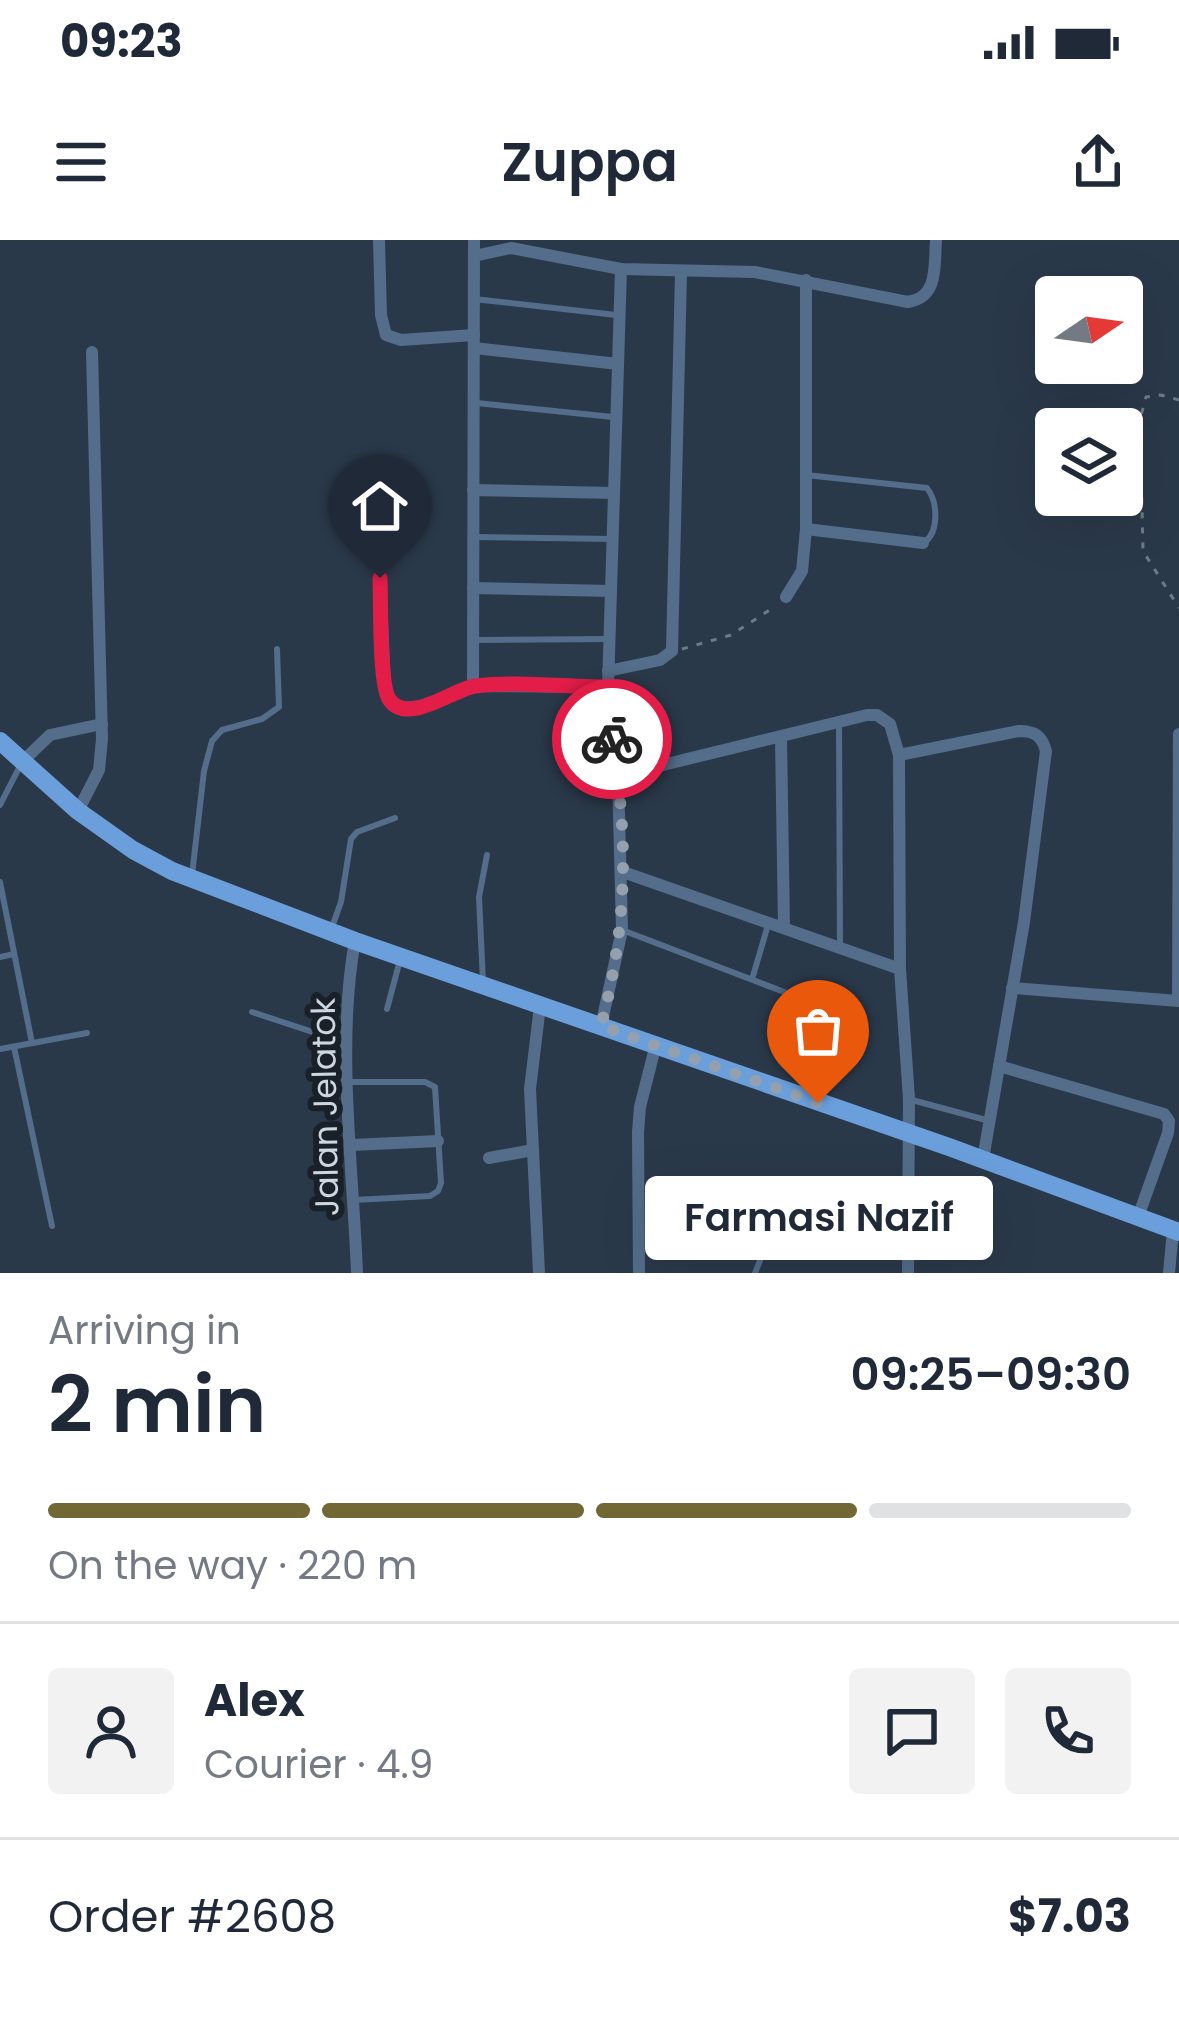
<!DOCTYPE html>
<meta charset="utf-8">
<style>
body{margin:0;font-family:Poppins,sans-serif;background:#f2f2f3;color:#1f2937;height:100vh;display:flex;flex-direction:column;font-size:45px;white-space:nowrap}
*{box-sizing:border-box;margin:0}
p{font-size:39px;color:#747a83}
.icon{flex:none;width:66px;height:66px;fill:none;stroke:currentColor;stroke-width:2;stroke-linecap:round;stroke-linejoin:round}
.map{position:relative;height:1033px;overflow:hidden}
.drawer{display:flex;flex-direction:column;background:#fff;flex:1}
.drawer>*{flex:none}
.needle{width:78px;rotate:77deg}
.controls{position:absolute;left:1035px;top:36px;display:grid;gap:24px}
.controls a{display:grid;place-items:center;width:108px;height:108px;border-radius:12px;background:#fff;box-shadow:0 12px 48px #0002;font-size:60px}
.pin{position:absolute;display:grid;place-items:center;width:102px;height:102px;color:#fff;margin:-123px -51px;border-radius:50% 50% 50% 0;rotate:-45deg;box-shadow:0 0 12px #0007}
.pin .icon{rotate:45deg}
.courier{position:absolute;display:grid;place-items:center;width:120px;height:120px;margin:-60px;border:9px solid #e11d48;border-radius:50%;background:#fff;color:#222;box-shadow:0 3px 15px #0007}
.bubble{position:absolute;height:84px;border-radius:12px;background:#fff;box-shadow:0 12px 48px #0002;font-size:39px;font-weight:600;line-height:84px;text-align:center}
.summary em{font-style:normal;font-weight:600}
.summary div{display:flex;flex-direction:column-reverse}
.summary{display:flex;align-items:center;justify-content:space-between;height:204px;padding:0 48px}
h1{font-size:78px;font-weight:600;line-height:90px}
.bar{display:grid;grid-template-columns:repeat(4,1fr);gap:18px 12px;align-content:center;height:144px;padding:0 48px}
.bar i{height:15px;border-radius:9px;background:#e0e1e3}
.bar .on{background:#716836}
.bar p{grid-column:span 4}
.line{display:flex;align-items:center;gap:30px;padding:0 48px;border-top:3px solid #e0e1e3}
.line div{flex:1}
.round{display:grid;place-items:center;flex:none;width:126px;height:126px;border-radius:12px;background:#f2f2f3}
.status{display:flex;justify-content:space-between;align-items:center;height:84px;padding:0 60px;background:#fff;direction:ltr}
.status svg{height:33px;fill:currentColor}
header{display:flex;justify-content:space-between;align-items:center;height:156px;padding:0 48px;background:#fff;font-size:54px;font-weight:600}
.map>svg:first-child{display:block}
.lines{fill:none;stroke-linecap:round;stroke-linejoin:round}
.path{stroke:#6d7a88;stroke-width:3;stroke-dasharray:6 9;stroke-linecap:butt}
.service{stroke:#536d8a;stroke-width:6}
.minor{stroke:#536d8a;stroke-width:12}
.primary{stroke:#6a9fdb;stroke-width:18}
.done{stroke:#94a0ad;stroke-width:12;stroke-dasharray:0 21.6}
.route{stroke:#e11d48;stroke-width:15}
.labels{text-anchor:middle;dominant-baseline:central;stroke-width:12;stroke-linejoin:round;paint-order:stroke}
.street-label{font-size:33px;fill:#cdd7e2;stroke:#192028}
</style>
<div class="status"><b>09:23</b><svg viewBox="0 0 49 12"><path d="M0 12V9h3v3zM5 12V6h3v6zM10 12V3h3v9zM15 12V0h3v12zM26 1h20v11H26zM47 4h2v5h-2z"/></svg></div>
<header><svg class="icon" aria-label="menu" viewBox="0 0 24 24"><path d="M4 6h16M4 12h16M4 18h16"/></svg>Zuppa<svg class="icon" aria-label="share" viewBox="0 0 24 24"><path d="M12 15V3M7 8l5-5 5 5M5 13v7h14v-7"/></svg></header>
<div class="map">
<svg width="1179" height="1033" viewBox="0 0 1179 1033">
<rect width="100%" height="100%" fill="#2a394a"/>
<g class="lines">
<!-- path -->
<g class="path">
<path d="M1179,160l-18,-5 -15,2 -6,22 3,132 36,57"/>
<path d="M682,409l49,-14 45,-29"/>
</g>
<!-- service -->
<g class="service">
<path d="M474,59l142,16"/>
<path d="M477,163l136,14"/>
<path d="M806,235l121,13c11,14 12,43 -2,54"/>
<path d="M473,297l139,2"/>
<path d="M475,400l134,-1"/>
<path d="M839,485l1,221"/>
<path d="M0,565l21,-41"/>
<path d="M192,635l12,-104 8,-30 10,-11 40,-11 17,-12 -2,-58"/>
<path d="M0,642l32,161"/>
<path d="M332,687l9,-25 10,-63 6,-7 38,-14"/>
<path d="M622,690l238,91"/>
<path d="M0,717l14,-3"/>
<path d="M753,736l15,-51"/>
<path d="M483,742l-4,-85 8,-42"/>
<path d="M387,769l13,-49"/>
<path d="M252,772l91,30"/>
<path d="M14,807l38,179"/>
<path d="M0,809l87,-16"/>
<path d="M349,842h76l10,5 6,96 -3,8 -8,5 -76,4"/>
<path d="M912,860l74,20"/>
<path d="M755,1033l24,-60"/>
</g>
<!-- minor -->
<g class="minor">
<path d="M379,0l2,75 5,20 15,5 73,-5"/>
<path d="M474,16l37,-8 110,21 134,3 153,30c31,-5 26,-36 28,-62"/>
<path d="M474,108l144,16"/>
<path d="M473,250l141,3"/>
<path d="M806,289l117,14"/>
<path d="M380,337l5,109 2,11 12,11 24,-2 50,-20 135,1"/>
<path d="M473,348l138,3"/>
<path d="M786,357l16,-26 4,-42v-249"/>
<path d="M608,431l52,-11 12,-9 9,-378"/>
<path d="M473,446l1,-446"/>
<path d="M781,499l3,187"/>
<path d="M899,515l120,-24c16,0 23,5 27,20l-22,171 -41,237"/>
<path d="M23,521l27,-26 52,-11"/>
<path d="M618,536l249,-61h10l13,9 9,31 1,214 9,130 -1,174"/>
<path d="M78,571l21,-41 3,-31 -10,-387"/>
<path d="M623,632l277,97"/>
<path d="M355,701c-19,103 -2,226 2,332"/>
<path d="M1012,748l167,13"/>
<path d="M1178,761l1,-267"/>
<path d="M601,786l21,-96 -4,-154 -10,-89 13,-418"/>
<path d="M999,826l165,48 5,7 -1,12 -30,84"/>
<path d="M352,905l86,-4"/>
<path d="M489,918l44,-8"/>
<path d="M539,1033l-9,-184 10,-83"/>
<path d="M639,1033l-1,-141 2,-25 15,-59"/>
<path d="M1169,1033l4,-43"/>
</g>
<!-- primary -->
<path class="primary" d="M0,501l78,70 55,39 39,21 183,70 594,206 230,85"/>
</g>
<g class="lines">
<!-- done -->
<path class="done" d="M612,499c17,100 15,189 -11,287l217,77"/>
<!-- route -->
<path class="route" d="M380,338c1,22 -1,106 9,121 18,28 65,-11 87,-13 38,-5 91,1 132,1l4,52"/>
</g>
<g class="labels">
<!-- street labels -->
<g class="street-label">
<text transform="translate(325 867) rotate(-91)">Jalan Jelatok</text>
</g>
</g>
</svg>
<div class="controls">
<a><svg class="needle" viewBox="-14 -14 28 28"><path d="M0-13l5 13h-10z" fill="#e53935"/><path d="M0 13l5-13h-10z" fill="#747a83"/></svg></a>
<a><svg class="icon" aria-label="layers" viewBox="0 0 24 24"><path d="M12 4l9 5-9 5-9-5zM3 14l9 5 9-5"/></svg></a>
</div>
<div class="pin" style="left:818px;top:863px;background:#ea580c"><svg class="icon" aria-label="bag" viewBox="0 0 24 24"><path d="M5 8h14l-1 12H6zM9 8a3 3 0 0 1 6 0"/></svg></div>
<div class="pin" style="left:380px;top:338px;background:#1f2937"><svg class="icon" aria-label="home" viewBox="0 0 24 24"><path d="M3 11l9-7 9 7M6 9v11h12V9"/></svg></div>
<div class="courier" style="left:612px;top:499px"><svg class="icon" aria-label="bike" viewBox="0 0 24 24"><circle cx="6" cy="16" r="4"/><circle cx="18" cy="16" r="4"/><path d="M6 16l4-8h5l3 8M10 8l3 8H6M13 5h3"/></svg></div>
<div class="bubble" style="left:645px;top:936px;width:348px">Farmasi Nazif</div>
</div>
<section class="drawer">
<div class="summary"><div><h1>2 min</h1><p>Arriving in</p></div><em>09:25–09:30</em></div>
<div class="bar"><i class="on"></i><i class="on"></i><i class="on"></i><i></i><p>On the way · 220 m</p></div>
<div class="line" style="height:216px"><a class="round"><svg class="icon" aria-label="person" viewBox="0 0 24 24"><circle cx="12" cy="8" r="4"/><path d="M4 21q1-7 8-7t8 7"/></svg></a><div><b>Alex</b><p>Courier · 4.9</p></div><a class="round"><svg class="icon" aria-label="chat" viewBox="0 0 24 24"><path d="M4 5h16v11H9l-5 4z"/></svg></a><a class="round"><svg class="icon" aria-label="phone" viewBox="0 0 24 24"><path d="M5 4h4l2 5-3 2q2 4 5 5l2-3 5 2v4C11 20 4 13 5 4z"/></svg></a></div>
<div class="line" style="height:156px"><div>Order #2608</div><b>$7.03</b></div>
</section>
